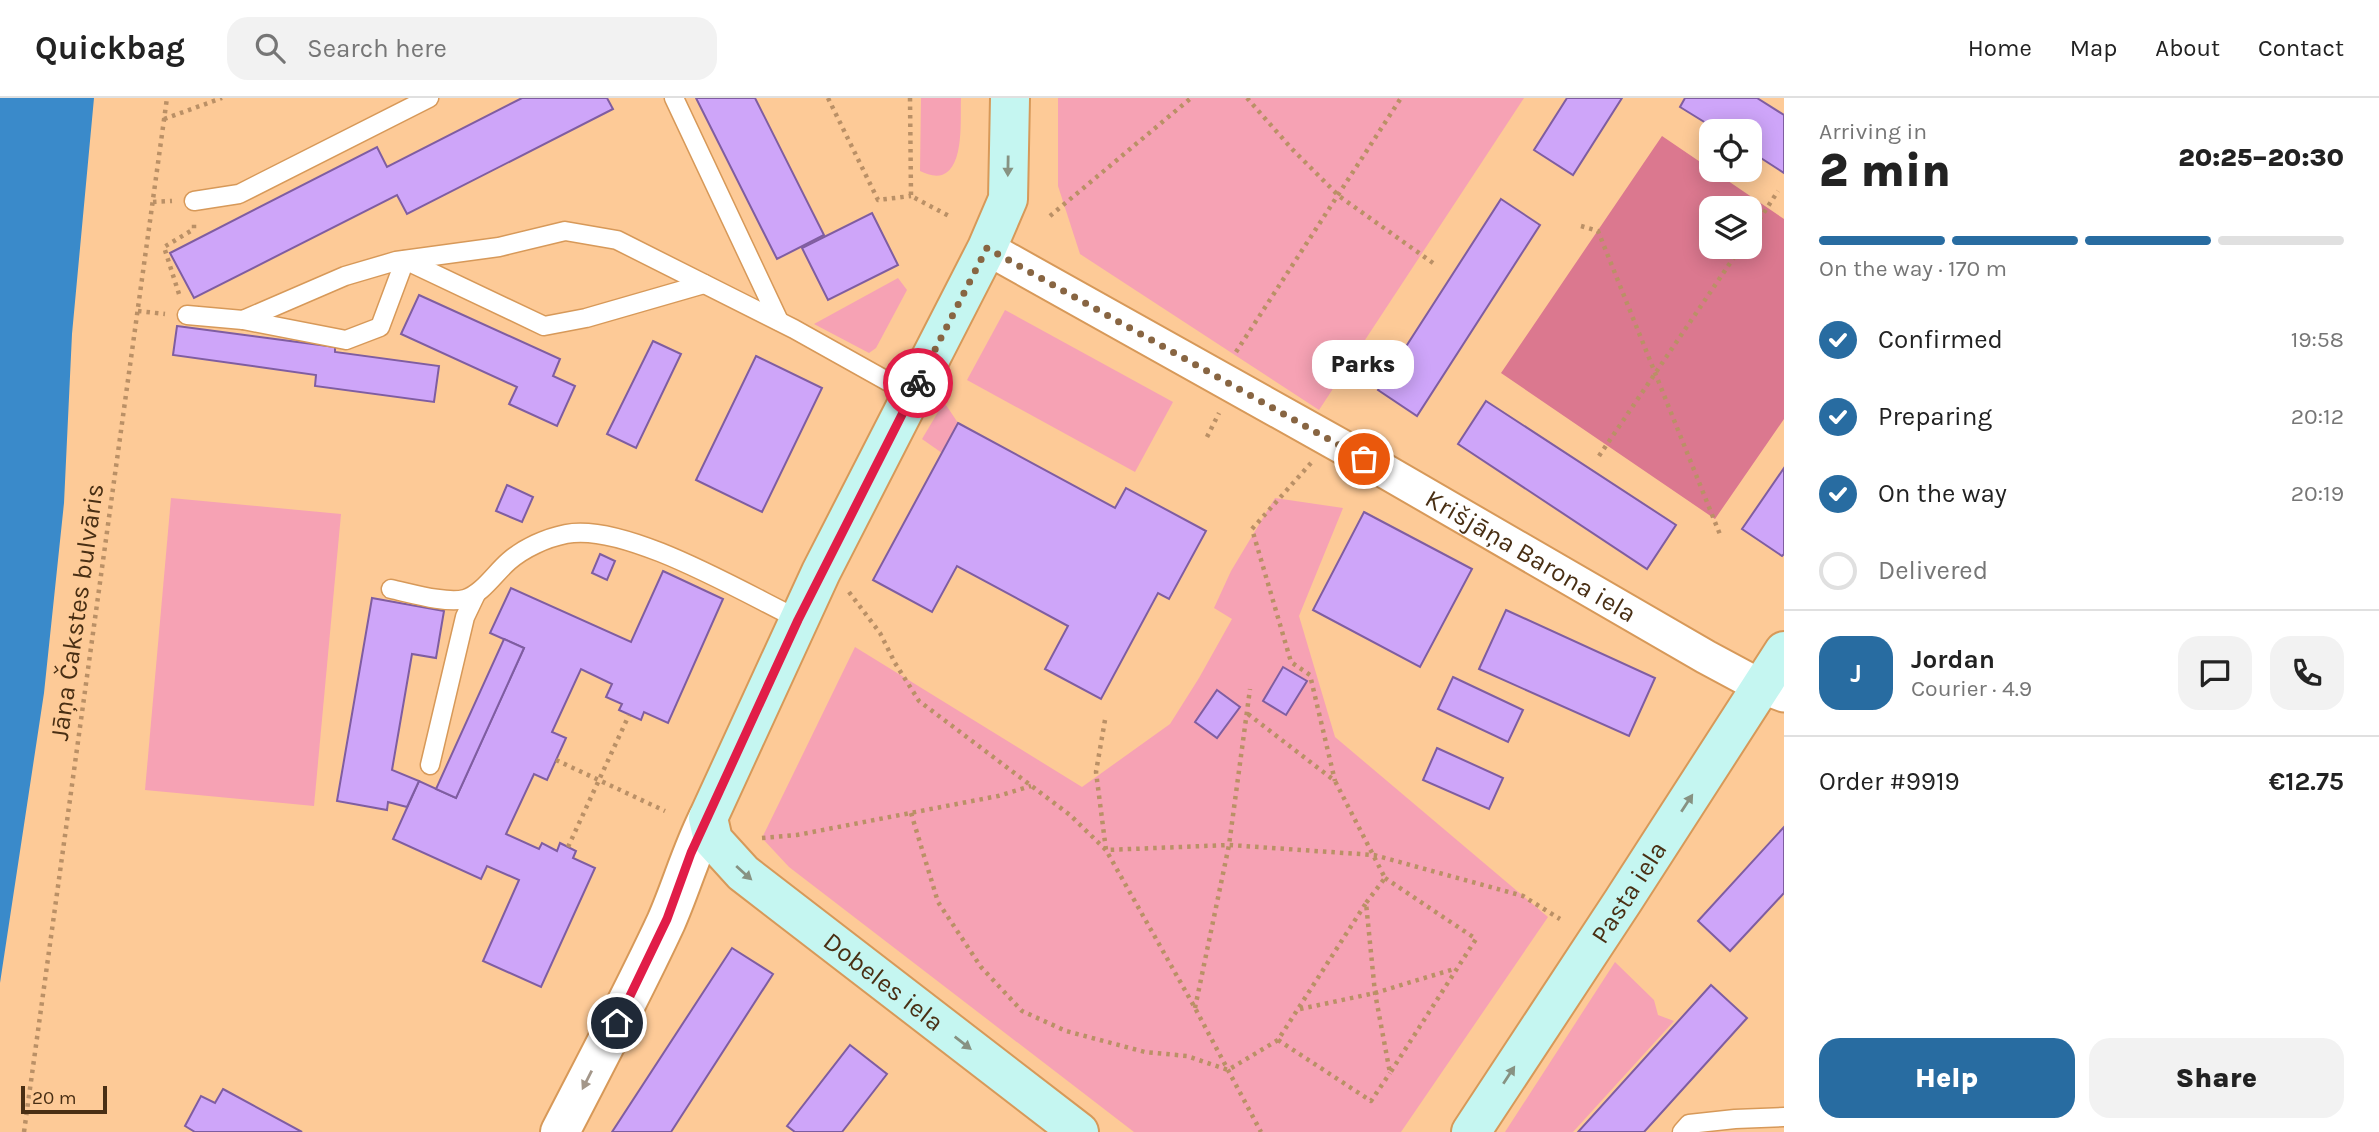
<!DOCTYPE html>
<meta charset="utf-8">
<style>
body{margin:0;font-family:Karla,sans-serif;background:#f2f2f2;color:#222;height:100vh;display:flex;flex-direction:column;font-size:26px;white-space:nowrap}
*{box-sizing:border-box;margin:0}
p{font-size:23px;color:#767676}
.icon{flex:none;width:38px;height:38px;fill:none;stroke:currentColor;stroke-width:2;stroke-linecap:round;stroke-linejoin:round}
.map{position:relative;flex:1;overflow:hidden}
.drawer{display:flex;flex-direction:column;background:#fff;width:595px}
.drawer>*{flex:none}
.tools{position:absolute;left:1699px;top:21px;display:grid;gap:14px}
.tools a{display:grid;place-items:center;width:63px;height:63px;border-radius:14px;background:#fff;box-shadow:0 4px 18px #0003;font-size:35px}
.scale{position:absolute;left:21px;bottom:18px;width:86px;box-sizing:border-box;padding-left:7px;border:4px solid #492f14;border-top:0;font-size:19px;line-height:24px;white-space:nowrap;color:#492f14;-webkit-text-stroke:5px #fdca97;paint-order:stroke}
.pin{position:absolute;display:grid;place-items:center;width:60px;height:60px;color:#fff;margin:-30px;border:4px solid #fff;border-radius:50%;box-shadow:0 2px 7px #0007}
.courier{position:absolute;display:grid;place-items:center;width:70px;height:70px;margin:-35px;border:5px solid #e11d48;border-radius:50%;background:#fff;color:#222;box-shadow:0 2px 9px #0007}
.bubble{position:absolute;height:49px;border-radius:21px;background:#fff;box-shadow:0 4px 18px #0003;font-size:23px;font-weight:800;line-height:49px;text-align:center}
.headline em{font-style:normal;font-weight:800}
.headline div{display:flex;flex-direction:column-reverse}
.headline{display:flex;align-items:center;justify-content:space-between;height:119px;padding:0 35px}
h1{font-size:46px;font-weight:800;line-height:52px}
.bar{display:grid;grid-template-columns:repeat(4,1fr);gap:10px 7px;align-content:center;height:84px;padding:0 35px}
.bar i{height:9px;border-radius:5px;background:#e0e0e0}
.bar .on{background:#286ca1}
.bar p{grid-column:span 4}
.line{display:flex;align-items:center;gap:18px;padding:0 35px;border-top:2px solid #e0e0e0}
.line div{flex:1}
.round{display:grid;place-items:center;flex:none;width:74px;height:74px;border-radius:21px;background:#f2f2f2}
ol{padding:0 35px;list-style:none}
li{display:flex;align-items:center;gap:21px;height:77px}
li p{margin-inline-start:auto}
li .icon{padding:7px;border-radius:50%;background:#286ca1;color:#fff;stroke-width:4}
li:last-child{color:#767676}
li i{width:38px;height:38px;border:4px solid #e0e0e0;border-radius:50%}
.button{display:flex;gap:14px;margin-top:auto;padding:14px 35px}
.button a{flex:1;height:80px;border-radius:21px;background:#286ca1;color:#fff;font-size:28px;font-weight:800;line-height:80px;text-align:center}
.button a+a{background:#f2f2f2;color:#222}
header{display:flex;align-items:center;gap:42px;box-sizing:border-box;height:98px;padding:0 35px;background:#fff;border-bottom:2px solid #e0e0e0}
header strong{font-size:33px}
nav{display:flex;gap:38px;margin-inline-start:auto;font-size:24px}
.search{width:490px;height:63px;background:#f2f2f2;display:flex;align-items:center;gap:18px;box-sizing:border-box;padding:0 24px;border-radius:21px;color:#767676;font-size:26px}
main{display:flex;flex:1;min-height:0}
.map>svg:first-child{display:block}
.green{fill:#f6a2b4}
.forest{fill:#db788f;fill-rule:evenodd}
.water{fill:#3a8aca}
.building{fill:#cea5f9;stroke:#7f5da1;stroke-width:2}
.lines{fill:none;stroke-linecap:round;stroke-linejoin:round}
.service-casing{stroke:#d79959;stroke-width:21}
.minor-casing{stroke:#d79959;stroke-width:37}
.tertiary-casing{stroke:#d79959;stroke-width:42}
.secondary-casing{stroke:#d79959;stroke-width:42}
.path{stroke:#ba9066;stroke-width:4.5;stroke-dasharray:3.5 5;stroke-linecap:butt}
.service{stroke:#fff;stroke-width:18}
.minor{stroke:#fff;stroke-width:33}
.tertiary{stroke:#fff;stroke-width:38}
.secondary{stroke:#c5f6f1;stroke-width:38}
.oneway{fill:#879282}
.oneway2{fill:#a4978a}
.done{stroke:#886542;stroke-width:7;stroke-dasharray:0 12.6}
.route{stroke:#e11d48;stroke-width:9}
.labels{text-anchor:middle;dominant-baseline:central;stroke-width:5;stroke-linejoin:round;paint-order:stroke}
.street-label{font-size:26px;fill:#492f14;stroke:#fdca97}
</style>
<header>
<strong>Quickbag</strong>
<div class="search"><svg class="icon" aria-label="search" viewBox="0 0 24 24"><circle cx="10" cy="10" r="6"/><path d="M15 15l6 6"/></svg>Search here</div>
<nav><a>Home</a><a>Map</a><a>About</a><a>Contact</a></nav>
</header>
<main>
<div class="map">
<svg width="1784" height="1034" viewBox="0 0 1784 1034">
<rect width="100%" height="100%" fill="#fdca97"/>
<!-- green -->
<g class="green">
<path d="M921,0h40c-1,19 4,69 -19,77 -8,2 -15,-1 -22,-4z"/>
<path d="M1058,0h466l-205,312 -239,-156 -22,-68z"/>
<path d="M898,180l9,12 -31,58 -7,5 -55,-29z"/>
<path d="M1005,212l168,92 -38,70 -168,-92z"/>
<path d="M944,304l14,21 -16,30 -20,-14z"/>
<path d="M171,400l170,16 -27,292 -169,-16z"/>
<path d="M1275,400l68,10 -44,108 36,121 213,180 -147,215h-267l-345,-265 -27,-29 93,-191 227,140 88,-63 29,-46 33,-59 -18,-11 17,-37z"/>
<path d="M1615,864l39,38 4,15 16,6 -101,111h-68z"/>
</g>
<!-- forest -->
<path class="forest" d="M1662,38l122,83v200l-69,100 -214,-146zM1712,110h38v39h-38z"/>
<!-- water -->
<path class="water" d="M0,0h94l-22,236 -8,169 -20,190 -44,290z"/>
<!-- building -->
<g class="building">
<path d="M522,0h85l6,11 -206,105 -10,-19 -203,103 -24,-45 207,-106 10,20z"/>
<path d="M696,0h59l69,137 -47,24z"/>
<path d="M1567,0h55l-49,77 -39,-25z"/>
<path d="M1685,0h72l27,17v58l-34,-22v-20h-31l-39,-24z"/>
<path d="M1501,101l39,26 -123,191 -39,-26z"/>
<path d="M872,115l26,52 -70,35 -26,-52z"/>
<path d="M419,197l141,64 -7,17 22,10 -18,40 -48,-22 8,-17 -116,-53z"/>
<path d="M177,228l158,21v5l104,14 -5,36 -119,-16 1,-11 -143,-20z"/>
<path d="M653,243l28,13 -45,94 -29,-14z"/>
<path d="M756,258l66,32 -60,124 -66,-32z"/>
<path d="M1486,303l190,124 -29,44 -189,-125z"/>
<path d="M958,325l157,85 11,-20 80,43 -37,68 -11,-6 -57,106 -56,-30 23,-43 -111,-60 -25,46 -59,-32z"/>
<path d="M1784,370v86l-2,2 -40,-27z"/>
<path d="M507,387l26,12 -11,25 -26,-11z"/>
<path d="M1364,414l108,57 -52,98 -107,-57z"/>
<path d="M600,456l15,7 -8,19 -15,-7z"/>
<path d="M663,473l60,28 -55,124 -24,-11 -3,8 -22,-10 3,-6 -16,-7 6,-13 -31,-15 -29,63 14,6 -19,42 -13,-6 -28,60 33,15 3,-6 15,8 3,-8 16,8 -3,7 22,10 -54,119 -58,-26 36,-81 -32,-14 -6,13 -88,-40 26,-58 37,17 68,-150 -34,-15 21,-45 120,54z"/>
<path d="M372,500l72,13 -8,47 -24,-4 -20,116 27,11 -12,26 -19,-5 -1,8 -50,-9z"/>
<path d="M1506,512l149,68 -26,58 -150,-67z"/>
<path d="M504,541l20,9 -68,150 -20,-9z"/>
<path d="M1283,569l24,14 -21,34 -23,-14z"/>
<path d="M1453,579l70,33 -15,32 -70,-33z"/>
<path d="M1217,592l23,17 -23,31 -22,-16z"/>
<path d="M1437,650l66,30 -14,31 -66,-29z"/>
<path d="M1784,729v66l-54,58 -32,-30z"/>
<path d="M732,850l41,26 -102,158h-59z"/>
<path d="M1711,887l36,33 -103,114h-66z"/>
<path d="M850,947l37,29 -45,58h-47l-8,-6z"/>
<path d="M223,991l79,43h-107l-10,-6 16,-30 14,7z"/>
</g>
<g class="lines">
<!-- service casing -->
<g class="service-casing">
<g id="service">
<path d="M674,0l105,223"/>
<path d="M194,103l45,-7 190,-96"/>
<path d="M187,217l56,5 102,-44 51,-15 103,-14 66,-16 52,9 177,89 118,66"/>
<path d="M243,222l103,20 34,-13 25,-67 139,66 42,-8 118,-34"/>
<path d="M391,491c19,4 56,15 74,10 17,-5 30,-26 44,-38 15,-13 37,-23 57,-27 59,-12 178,59 232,85"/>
<path d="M430,667l35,-148 11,-23"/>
<path d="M1682,1034l7,-8 46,-5 49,-2"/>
</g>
</g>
<!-- minor casing -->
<g class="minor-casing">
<g id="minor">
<path id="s1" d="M987,150l377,211 342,198 54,29 24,9"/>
</g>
</g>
<!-- tertiary casing -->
<g class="tertiary-casing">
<path id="tertiary" d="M560,1034c36,-70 73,-139 106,-210 15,-34 25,-70 42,-104"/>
</g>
<!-- secondary casing -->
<g class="secondary-casing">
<g id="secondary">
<path id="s2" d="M1010,0l-2,101 -21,49 -166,324 -113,246 5,22 30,33 336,259"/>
<path id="s3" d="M1471,1034l152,-231 161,-250"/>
</g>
</g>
<!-- path -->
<g class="path">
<path d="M828,0l50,102 33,-4"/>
<path d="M910,0l1,98 40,21"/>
<path d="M1247,0l45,51 47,47 94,67"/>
<path d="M164,21l58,-21"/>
<path d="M153,104l19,-1"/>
<path d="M1050,118l141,-118"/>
<path d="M1581,128l17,5 123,306"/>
<path d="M1750,136l28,-43"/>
<path d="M179,196l-15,-47 30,-18v-6"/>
<path d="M138,213l27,3"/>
<path d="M1236,254l165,-254"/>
<path d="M1207,339l12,-24"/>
<path d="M1599,358l142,-209"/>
<path d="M1311,365l-59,66 39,133 19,13 25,106"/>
<path d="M849,494l31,41 15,30 24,38 151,114 36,35 123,-5 145,10 149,41 37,23"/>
<path d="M1248,616l87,67 50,97 -19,25"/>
<path d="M1105,622l-9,52 10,78 89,158 66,124"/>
<path d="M556,662l109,51"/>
<path d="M911,715l27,89 43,65 41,44 44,20 79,21 42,4 41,14 50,-30 88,-137 9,90 15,80 86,-134 -91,-61"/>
<path d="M762,740l35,-3 201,-39 33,-10"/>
<path d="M568,749l61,-132"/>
<path d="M1195,910l34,-163 21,-156"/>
<path d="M1300,911l75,-16 79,-24"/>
<path d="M1278,942l93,61 19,-28"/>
<path d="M24,1034l143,-1034"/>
</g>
<!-- service -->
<use href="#service" class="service"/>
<!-- minor -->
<use href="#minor" class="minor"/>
<!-- tertiary -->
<use href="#tertiary" class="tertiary"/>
<!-- secondary -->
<use href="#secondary" class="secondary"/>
</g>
<!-- one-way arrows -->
<defs><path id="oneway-solid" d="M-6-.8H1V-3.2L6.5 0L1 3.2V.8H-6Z" transform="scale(1.75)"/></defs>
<g class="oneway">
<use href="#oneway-solid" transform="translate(1008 68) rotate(91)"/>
<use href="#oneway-solid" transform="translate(1687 705) rotate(-57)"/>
<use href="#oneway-solid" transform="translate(744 775) rotate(42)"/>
<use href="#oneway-solid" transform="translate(963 945) rotate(38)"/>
<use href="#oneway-solid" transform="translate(1509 977) rotate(-57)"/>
</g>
<use class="oneway2" href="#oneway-solid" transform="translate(587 982) rotate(117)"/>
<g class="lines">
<!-- done -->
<path class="done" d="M918,285l69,-135 377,211"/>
<!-- route -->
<path class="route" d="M617,925l50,-104 24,-66 107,-233 120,-237"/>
</g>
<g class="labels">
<!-- street labels -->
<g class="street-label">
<text stroke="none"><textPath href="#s1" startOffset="625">Krišjāņa Barona iela</textPath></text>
<text transform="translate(77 514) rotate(-82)">Jāņa Čakstes bulvāris</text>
<text stroke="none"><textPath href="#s3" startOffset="287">Pasta iela</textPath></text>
<text stroke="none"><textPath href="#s2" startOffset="1034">Dobeles iela</textPath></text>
</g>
</g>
</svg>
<div class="tools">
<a><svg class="icon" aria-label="locate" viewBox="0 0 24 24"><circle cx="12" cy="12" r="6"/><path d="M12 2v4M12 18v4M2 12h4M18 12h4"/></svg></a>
<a><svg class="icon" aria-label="layers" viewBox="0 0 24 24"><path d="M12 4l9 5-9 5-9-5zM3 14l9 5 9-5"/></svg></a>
</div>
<div class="scale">20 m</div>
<div class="pin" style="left:1364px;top:361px;background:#ea580c"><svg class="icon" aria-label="bag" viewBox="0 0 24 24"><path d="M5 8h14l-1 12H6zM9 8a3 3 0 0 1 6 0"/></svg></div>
<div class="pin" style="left:617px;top:925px;background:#1f2937"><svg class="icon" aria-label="home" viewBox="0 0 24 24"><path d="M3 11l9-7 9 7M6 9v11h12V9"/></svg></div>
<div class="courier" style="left:918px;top:285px"><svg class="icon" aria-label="bike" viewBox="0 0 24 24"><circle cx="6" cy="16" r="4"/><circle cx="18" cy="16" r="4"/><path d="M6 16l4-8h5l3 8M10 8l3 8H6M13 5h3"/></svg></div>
<div class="bubble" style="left:1312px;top:242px;width:102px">Parks</div>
</div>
<section class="drawer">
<div class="headline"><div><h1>2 min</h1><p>Arriving in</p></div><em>20:25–20:30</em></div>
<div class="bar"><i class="on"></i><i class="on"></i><i class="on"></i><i></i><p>On the way · 170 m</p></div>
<ol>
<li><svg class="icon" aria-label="check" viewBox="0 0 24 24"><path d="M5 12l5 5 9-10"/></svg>Confirmed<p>19:58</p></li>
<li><svg class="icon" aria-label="check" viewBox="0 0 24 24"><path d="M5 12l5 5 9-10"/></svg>Preparing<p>20:12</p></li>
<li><svg class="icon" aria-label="check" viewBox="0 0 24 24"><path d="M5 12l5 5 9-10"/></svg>On the way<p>20:19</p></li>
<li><i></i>Delivered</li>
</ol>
<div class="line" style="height:126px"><b class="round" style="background:#286ca1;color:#fff">J</b><div><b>Jordan</b><p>Courier · 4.9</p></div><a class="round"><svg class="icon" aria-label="chat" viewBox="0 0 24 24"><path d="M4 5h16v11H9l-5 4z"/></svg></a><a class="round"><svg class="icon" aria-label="phone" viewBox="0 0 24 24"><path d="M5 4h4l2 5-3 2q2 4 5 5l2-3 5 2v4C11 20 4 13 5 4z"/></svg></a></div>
<div class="line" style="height:91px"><div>Order #9919</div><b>€12.75</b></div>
<div class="button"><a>Help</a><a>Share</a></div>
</section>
</main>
